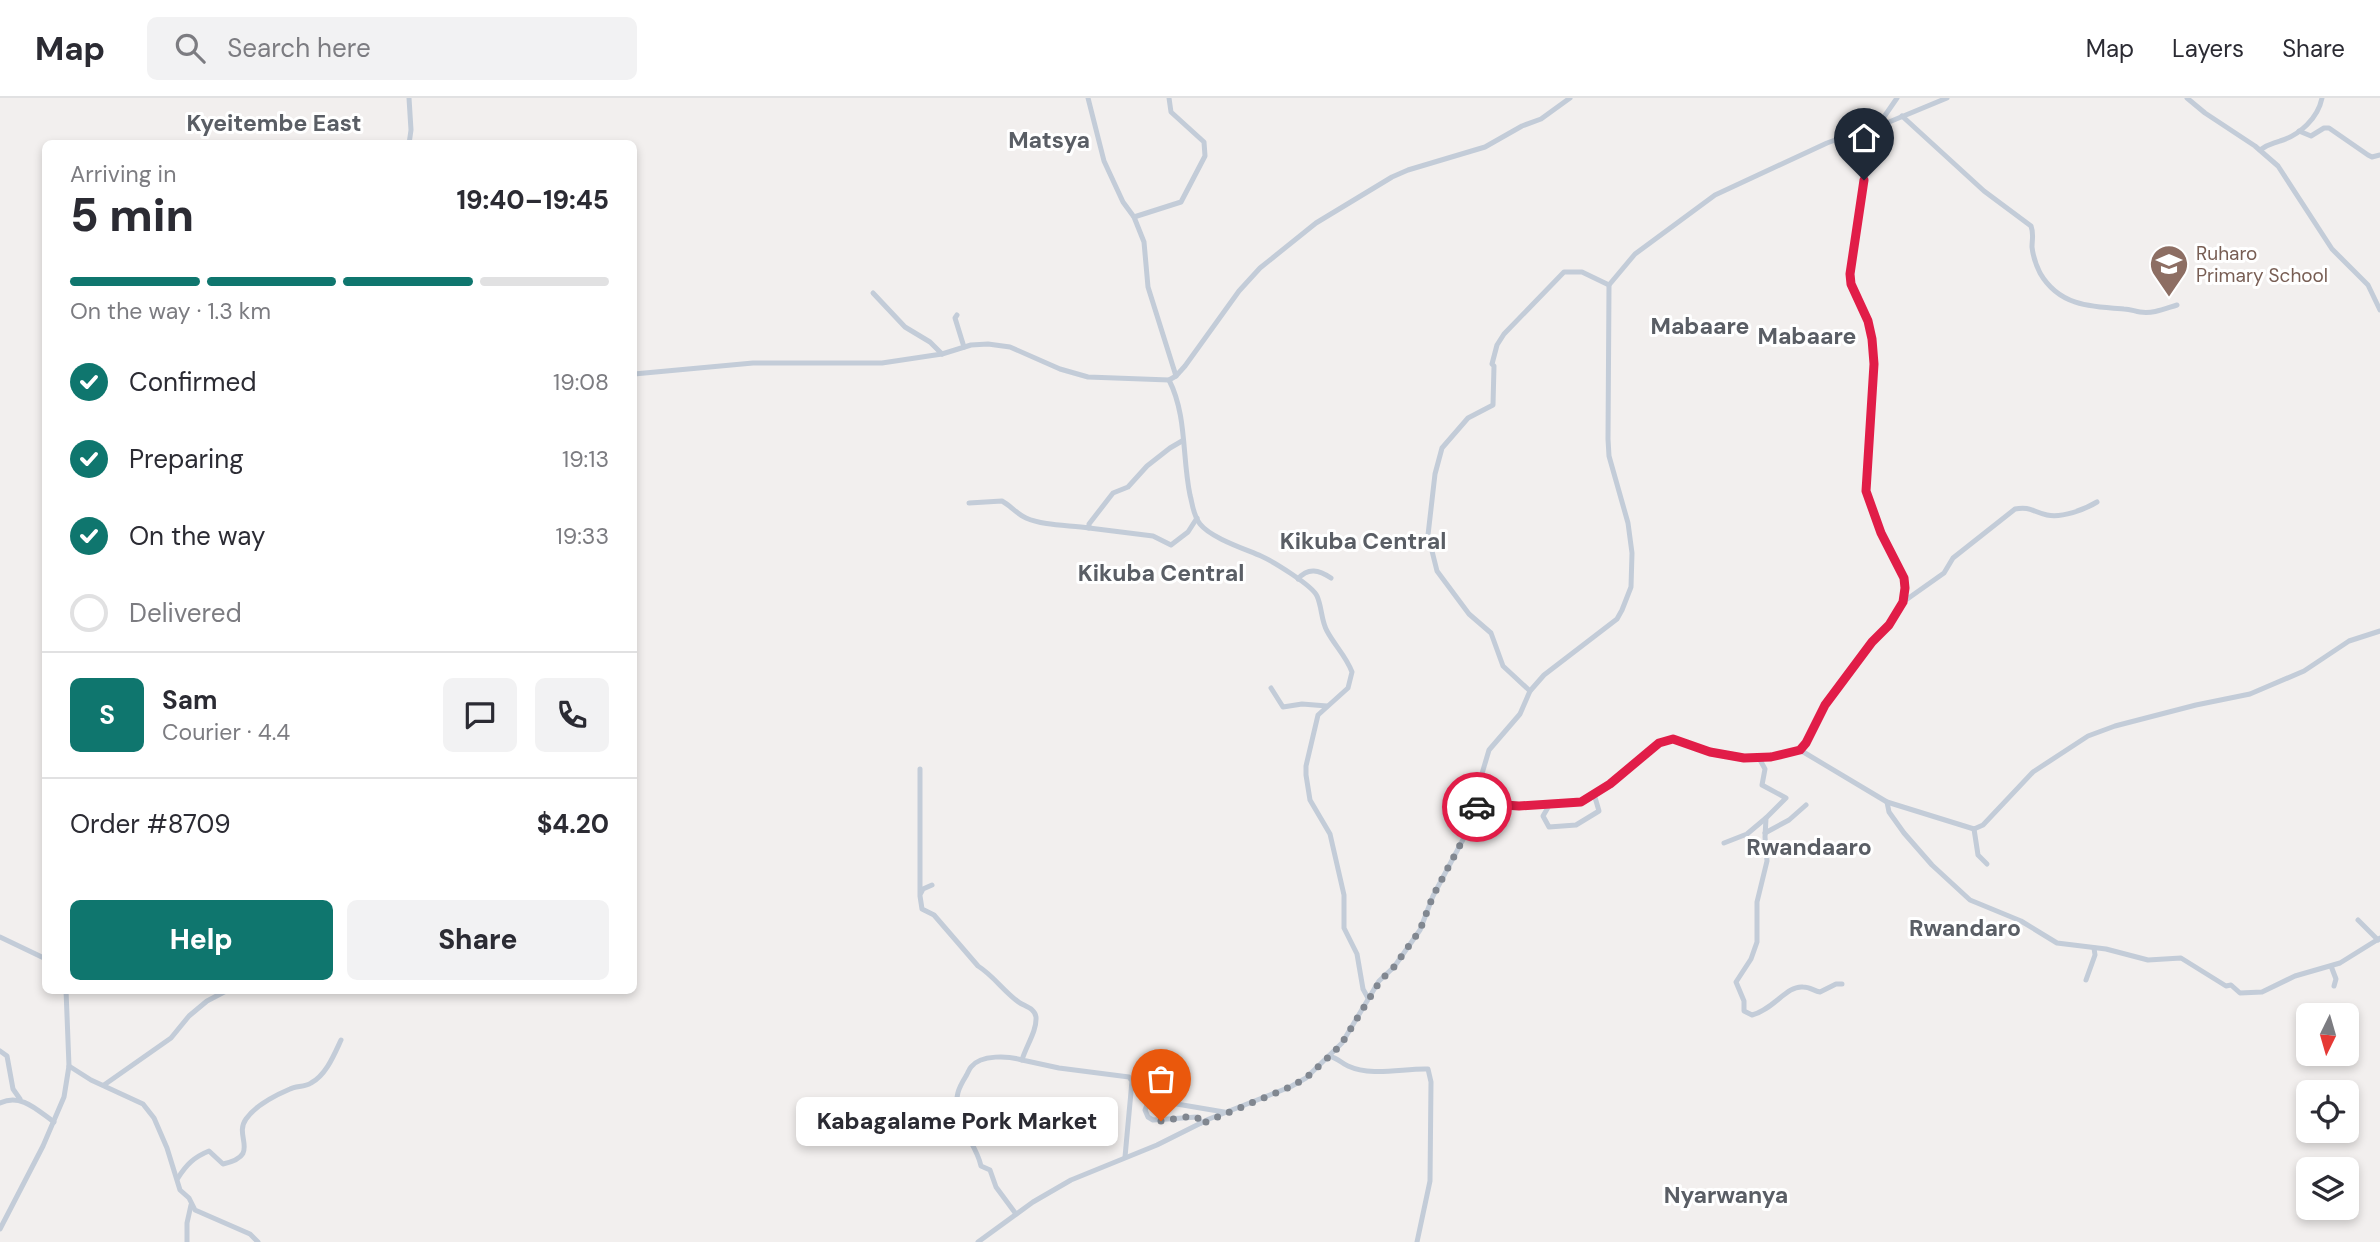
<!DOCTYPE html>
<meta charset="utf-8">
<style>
body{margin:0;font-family:"DM Sans",sans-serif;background:#f2f2f3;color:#2b2b33;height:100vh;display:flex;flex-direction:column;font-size:26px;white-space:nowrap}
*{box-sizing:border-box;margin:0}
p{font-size:23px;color:#7c7c81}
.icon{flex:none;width:38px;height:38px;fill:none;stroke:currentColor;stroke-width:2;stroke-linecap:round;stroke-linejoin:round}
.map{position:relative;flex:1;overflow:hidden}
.details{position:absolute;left:42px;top:42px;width:595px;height:854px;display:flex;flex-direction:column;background:#fff;border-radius:10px;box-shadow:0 4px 10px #0003}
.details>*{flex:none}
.needle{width:46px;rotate:185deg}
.fabs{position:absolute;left:2296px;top:905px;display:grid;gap:14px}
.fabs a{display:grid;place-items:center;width:63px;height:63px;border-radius:10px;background:#fff;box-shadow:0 4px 10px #0003;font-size:35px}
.pin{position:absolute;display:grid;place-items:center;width:60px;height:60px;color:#fff;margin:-72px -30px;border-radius:50% 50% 50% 0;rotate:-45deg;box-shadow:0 0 7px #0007}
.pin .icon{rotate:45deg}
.courier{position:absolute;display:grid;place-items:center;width:70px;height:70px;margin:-35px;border:5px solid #e11d48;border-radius:50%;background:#fff;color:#222;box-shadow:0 2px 9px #0007}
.bubble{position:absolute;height:49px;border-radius:10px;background:#fff;box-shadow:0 4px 10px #0003;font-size:23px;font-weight:800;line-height:49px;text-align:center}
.head em{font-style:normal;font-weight:800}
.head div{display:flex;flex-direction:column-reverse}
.head{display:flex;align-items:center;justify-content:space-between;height:119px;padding:0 28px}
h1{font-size:46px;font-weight:800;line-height:52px}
.bar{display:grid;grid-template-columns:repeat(4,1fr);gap:10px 7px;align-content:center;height:84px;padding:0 28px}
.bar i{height:9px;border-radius:5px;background:#e1e1e2}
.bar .current{background:#0f766e}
.bar p{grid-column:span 4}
.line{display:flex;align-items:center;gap:18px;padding:0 28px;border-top:2px solid #e1e1e2}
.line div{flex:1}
.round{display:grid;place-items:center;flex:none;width:74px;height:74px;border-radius:10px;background:#f2f2f3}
ol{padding:0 28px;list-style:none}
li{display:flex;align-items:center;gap:21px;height:77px}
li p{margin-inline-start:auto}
li .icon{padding:7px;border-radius:50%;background:#0f766e;color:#fff;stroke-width:4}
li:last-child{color:#7c7c81}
li i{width:38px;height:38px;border:4px solid #e1e1e2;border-radius:50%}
.cta{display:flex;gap:14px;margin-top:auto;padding:14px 28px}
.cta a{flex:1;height:80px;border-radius:10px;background:#0f766e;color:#fff;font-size:28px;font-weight:800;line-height:80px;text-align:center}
.cta a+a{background:#f2f2f3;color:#2b2b33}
header{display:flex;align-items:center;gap:42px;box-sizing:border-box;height:98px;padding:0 35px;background:#fff;border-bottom:2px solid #e1e1e2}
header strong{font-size:33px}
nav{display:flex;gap:38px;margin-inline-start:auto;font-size:24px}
.search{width:490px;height:63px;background:#f2f2f3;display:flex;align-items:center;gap:18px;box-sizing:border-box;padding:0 24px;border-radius:10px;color:#7c7c81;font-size:26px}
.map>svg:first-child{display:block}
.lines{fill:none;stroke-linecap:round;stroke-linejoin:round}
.minor{stroke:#c3ccd8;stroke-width:5}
.done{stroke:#818790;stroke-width:7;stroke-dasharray:0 12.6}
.route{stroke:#e11d48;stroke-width:9}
.labels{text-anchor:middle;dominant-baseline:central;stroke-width:6;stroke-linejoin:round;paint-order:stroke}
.education-label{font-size:19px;fill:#785e54;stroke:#fff;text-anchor:start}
.quarter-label{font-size:23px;font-weight:bold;fill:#5a5e65;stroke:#fff}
</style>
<header>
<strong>Map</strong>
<div class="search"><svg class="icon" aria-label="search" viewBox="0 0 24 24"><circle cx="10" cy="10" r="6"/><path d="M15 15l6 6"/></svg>Search here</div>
<nav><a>Map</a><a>Layers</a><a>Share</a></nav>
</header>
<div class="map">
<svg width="2380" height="1144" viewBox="0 0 2380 1144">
<rect width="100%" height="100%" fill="#f2efee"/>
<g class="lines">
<!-- minor -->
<g class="minor">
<path d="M409,0l2,32 -2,14"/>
<path d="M1088,0l16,63 19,41 11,15 10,25 4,45 28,89"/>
<path d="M2187,0l18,15 50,33 23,20 54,83 36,36 12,25"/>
<path d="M1902,18l82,75 47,35c3,8 1,13 1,21 1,9 4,18 8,26 19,33 51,34 84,36 6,0 10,2 16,3 13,2 24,-3 37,-7"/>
<path d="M2299,33l12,5 13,-8h5l39,27 4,2 8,-2"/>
<path d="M2260,52c8,-6 12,-6 20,-9 20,-6 38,-23 42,-43"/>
<path d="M1134,119l47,-15 24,-46 -1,-14 -33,-30 -2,-14"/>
<path d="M873,195l32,34 25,15 12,12"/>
<path d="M957,217l-2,3 9,29"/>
<path d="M634,276l119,-11h129l60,-9 29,-9 17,-1 22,3 50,22 28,8 81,3 7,-4 9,-10 54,-75 21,-23 56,-45 76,-46 16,-7 77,-23 37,-21 19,-7 29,-21"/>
<path d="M1169,282c18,35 13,77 21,115 3,11 3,20 10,29 11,14 45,25 61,32 11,5 51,29 56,40 5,11 4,24 10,35 8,15 19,25 25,41l-4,16 -30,27 -12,51v9l4,25 20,34 14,61v33l13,26 6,35 5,9"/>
<path d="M969,405l33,-2c9,5 15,13 24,17 18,8 44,7 63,10v-4l24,-31 15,-6 19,-21 23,-18 12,-7"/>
<path d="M1089,430l64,8 18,9 17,-13 9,-14"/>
<path d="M1298,481c10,-12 21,-9 33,-1"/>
<path d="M1903,504l41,-29 9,-15 62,-49c15,-3 18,3 32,6 15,3 37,-5 50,-13"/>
<path d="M1271,590l12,19 19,-3 25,2"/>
<path d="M1530,593l-27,-25 -12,-33 -22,-19 -32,-43 -9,-36 7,-61 7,-26 26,-30 25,-13 1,-39 -2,-2 5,-19 7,-11 60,-62h18l27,13"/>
<path d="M1800,652l87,52 87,27 9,-4 50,-53 55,-36 27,-10 81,-21 54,-11 54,-23 45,-30 31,-10"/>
<path d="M1759,660l6,11 -3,16 24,13 -20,20 -1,19 2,24 -10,41v40l-6,17 -15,23 8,19v10l8,4c21,-5 35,-30 51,-28 7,0 11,4 17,5l16,-8h6"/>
<path d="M920,671v127l2,13 12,6 44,51c16,10 27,27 42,37 7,4 15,6 16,14 1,14 -10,29 -14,43l37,8 70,9 3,4 -7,76"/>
<path d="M1887,704l2,10 15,21 28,32 38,35 51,21 36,22 49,6 42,11 33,-2 45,28 5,-1 9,8 22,-1 33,-16 45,-13 40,-25"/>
<path d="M1477,705l42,3 62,-4 29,-18 49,-41 14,-4 37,13 33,7 28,-2 29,-7 25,-45 47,-63 17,-17 14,-23 2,-14 -1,-11 -23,-44 -15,-42 8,-127 -1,-25 -5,-18 -17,-37 -1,-10 16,-108 11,-39 20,-29"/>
<path d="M1550,706l-7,12 6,11 27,-2 23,-14 -5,-17"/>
<path d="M1974,731l4,26 9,9"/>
<path d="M1765,735l24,-13 17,-15"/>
<path d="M1724,745l23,-9 19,-16"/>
<path d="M921,795l2,-4 9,-4"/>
<path d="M2358,822l20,20"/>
<path d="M0,839l46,22"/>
<path d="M2331,868l5,13 -2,7"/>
<path d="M2086,882l9,-25 -1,-7"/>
<path d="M0,953l7,5 6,33 7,10"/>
<path d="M1329,958c9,2 12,7 19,10 24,11 56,2 80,3l3,13 -1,99 -13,61"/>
<path d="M69,968l22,14 52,24 11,14 13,30 13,42 9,8 6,12 55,24 8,8"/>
<path d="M104,987l67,-47 18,-22 18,-15 21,-11"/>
<path d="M0,1005c21,-10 37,7 54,19"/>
<path d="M1201,1025l-4,-6 -44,3 -5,-3 -3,-7 2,-5 12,-4 65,11"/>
<path d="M178,1080c8,-13 16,-21 31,-27l14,13c39,-9 10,-27 23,-45 9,-13 30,-24 44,-30 6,-3 15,-2 21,-6 15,-8 23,-28 30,-43"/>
<path d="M1016,1116l-20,-27 -6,-17 -9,-4c-4,-19 -19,-34 -23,-54 -3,-16 0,-23 8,-36 2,-3 3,-7 5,-9 10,-13 38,-11 51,-7"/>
<path d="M0,1131l43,-83 21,-49 5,-31 -3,-76"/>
<path d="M187,1144v-19l4,-18"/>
<path d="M978,1144l55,-40 38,-22 86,-35 52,-26 81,-32 16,-9 36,-35 37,-62 15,-14 26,-37 13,-34 42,-79 6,-40 8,-27 31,-36 10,-23 14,-16 73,-56 5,-9 9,-23 1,-34 -4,-30 -19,-67 -1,-17 1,-154 26,-31 80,-59 112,-52 35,-13 15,-3 70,-29"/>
</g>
</g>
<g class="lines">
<!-- done -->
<path class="done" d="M1161,1023l31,-5 8,3 1,5 89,-37 16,-9 28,-26 8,-9 38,-62 14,-14 26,-37 13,-34 42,-79 2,-10"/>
<!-- route -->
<path class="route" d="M1477,709v-4l42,3 62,-4 29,-18 49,-41 14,-4 37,13 34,6 27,-1 29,-7 6,-7 19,-38 47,-63 17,-17 14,-23 2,-14 -1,-10 -23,-45 -15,-42 8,-127 -2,-25 -4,-18 -17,-37 -1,-10 14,-94"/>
</g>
<!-- icons -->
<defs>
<g id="school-pin" transform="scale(2.0125)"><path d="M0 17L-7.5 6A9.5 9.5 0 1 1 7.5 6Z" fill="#8d6e63" stroke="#fff"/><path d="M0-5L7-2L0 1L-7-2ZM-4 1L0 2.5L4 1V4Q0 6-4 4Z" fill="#fff"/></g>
</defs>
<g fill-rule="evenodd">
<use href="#school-pin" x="2169" y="166"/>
</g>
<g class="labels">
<!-- education labels -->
<g class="education-label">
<text x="2196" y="155">Ruharo<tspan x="2196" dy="22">Primary School</tspan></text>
</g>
<!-- quarter labels -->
<g class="quarter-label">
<text x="274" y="25">Kyeitembe East</text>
<text x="1049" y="42">Matsya</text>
<text x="1700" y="228">Mabaare</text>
<text x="1807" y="238">Mabaare</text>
<text x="1363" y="443">Kikuba Central</text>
<text x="1161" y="475">Kikuba Central</text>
<text x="1809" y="749">Rwandaaro</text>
<text x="1965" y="830">Rwandaro</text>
<text x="1726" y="1097">Nyarwanya</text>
</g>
</g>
</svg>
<div class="fabs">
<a><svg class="needle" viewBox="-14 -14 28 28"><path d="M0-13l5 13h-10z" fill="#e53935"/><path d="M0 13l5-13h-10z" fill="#7c7c81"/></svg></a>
<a><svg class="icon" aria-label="locate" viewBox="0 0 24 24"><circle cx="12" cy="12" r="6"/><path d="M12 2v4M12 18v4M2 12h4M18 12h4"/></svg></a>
<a><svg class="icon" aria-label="layers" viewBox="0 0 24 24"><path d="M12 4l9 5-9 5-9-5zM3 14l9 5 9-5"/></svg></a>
</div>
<div class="pin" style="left:1161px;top:1023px;background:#ea580c"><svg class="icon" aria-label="bag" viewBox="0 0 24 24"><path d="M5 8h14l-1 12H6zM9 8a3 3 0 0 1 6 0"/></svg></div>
<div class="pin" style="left:1864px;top:82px;background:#1f2937"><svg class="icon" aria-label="home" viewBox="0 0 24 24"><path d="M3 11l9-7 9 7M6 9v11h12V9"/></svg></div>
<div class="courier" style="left:1477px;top:709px"><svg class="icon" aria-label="car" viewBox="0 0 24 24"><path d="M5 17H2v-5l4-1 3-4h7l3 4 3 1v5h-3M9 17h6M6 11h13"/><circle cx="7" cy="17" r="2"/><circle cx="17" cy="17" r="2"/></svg></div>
<div class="bubble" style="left:796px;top:999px;width:322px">Kabagalame Pork Market</div>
<section class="details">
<div class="head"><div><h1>5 min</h1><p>Arriving in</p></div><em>19:40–19:45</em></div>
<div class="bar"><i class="current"></i><i class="current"></i><i class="current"></i><i></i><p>On the way · 1.3 km</p></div>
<ol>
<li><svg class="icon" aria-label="check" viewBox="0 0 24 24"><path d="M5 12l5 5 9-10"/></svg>Confirmed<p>19:08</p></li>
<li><svg class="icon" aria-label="check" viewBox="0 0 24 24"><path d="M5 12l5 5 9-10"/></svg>Preparing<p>19:13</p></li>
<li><svg class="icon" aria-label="check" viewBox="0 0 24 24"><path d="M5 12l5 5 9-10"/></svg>On the way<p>19:33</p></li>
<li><i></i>Delivered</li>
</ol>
<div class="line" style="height:126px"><b class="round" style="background:#0f766e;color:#fff">S</b><div><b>Sam</b><p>Courier · 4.4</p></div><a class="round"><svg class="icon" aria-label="chat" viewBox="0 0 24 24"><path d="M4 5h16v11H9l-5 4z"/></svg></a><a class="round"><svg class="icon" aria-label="phone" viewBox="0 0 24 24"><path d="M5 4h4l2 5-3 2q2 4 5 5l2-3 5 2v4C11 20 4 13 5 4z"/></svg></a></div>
<div class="line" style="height:91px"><div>Order #8709</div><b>$4.20</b></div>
<div class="cta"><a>Help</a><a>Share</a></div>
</section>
</div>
